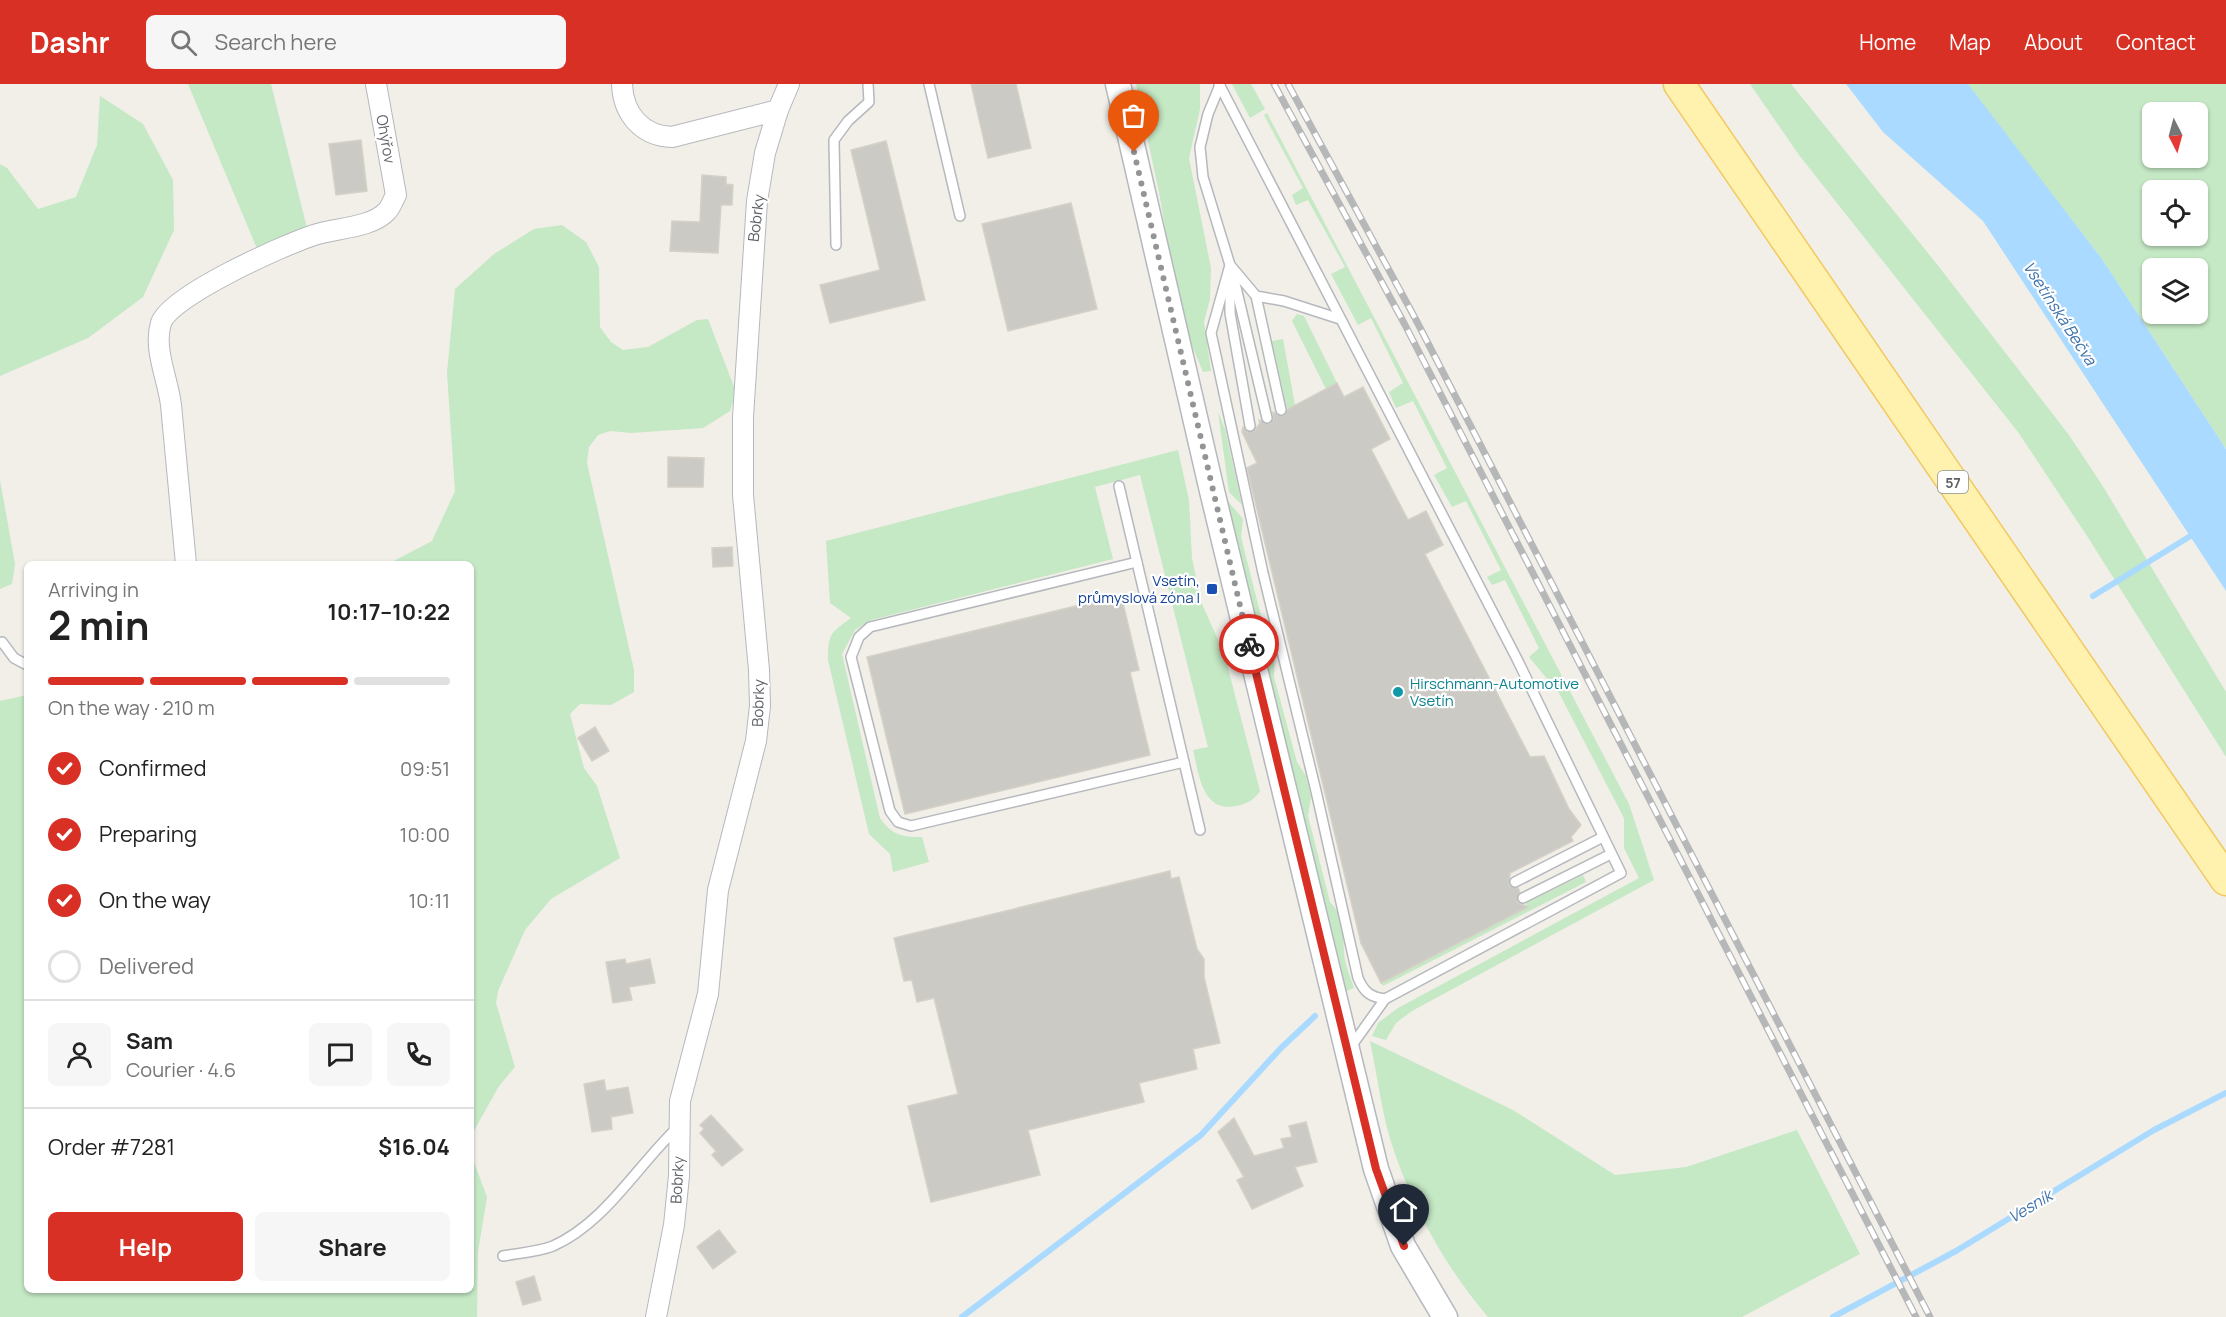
<!DOCTYPE html>
<meta charset="utf-8">
<style>
body{margin:0;font-family:Manrope,sans-serif;background:#f6f6f6;color:#222;height:100vh;display:flex;flex-direction:column;font-size:22px;white-space:nowrap}
*{box-sizing:border-box;margin:0}
p{font-size:20px;color:#767676}
.icon{flex:none;width:33px;height:33px;fill:none;stroke:currentColor;stroke-width:2;stroke-linecap:round;stroke-linejoin:round}
.map{position:relative;flex:1;overflow:hidden}
.details{position:absolute;left:24px;top:477px;width:450px;height:732px;display:flex;flex-direction:column;background:#fff;border-radius:9px;box-shadow:0 2px 4px #0004}
.details>*{flex:none}
.needle{width:39px;rotate:174deg}
.fabs{position:absolute;left:2142px;top:18px;display:grid;gap:12px}
.fabs a{display:grid;place-items:center;width:66px;height:66px;border-radius:9px;background:#fff;box-shadow:0 2px 4px #0004;font-size:30px}
.pin{position:absolute;display:grid;place-items:center;width:51px;height:51px;color:#fff;margin:-62px -26px;border-radius:50% 50% 50% 0;rotate:-45deg;box-shadow:0 0 6px #0007}
.pin .icon{rotate:45deg}
.courier{position:absolute;display:grid;place-items:center;width:60px;height:60px;margin:-30px;border:4px solid #d93025;border-radius:50%;background:#fff;color:#222;box-shadow:0 2px 8px #0007}
.overview em{font-style:normal;font-weight:700}
.overview div{display:flex;flex-direction:column-reverse}
.overview{display:flex;align-items:center;justify-content:space-between;height:102px;padding:0 24px}
h1{font-size:39px;font-weight:700;line-height:45px}
.bar{display:grid;grid-template-columns:repeat(4,1fr);gap:9px 6px;align-content:center;height:72px;padding:0 24px}
.bar i{height:8px;border-radius:4px;background:#e0e0e0}
.bar .current{background:#d93025}
.bar p{grid-column:span 4}
.line{display:flex;align-items:center;gap:15px;padding:0 24px;border-top:2px solid #e0e0e0}
.line div{flex:1}
.round{display:grid;place-items:center;flex:none;width:63px;height:63px;border-radius:9px;background:#f6f6f6}
ol{padding:0 24px;list-style:none}
li{display:flex;align-items:center;gap:18px;height:66px}
li p{margin-inline-start:auto}
li .icon{padding:6px;border-radius:50%;background:#d93025;color:#fff;stroke-width:4}
li:last-child{color:#767676}
li i{width:33px;height:33px;border:3px solid #e0e0e0;border-radius:50%}
.primary-button{display:flex;gap:12px;margin-top:auto;padding:12px 24px}
.primary-button a{flex:1;height:69px;border-radius:9px;background:#d93025;color:#fff;font-size:24px;font-weight:700;line-height:69px;text-align:center}
.primary-button a+a{background:#f6f6f6;color:#222}
header{display:flex;align-items:center;gap:36px;box-sizing:border-box;height:84px;padding:0 30px;background:#d93025;color:#fff}
header strong{font-size:28px}
nav{display:flex;gap:33px;margin-inline-start:auto;font-size:21px}
.search{width:420px;height:54px;background:#f6f6f6;display:flex;align-items:center;gap:15px;box-sizing:border-box;padding:0 21px;border-radius:9px;color:#767676;font-size:22px}
.map>svg:first-child{display:block}
.green{fill:#c5e8c5;fill-rule:evenodd}
.water{fill:#aadaff}
.lines{fill:none;stroke-linecap:round;stroke-linejoin:round}
.stream{stroke:#aadaff;stroke-width:6}
.building{fill:#cccac5;stroke:#d6d1c6;stroke-width:1.5}
.service-casing{stroke:#b5b8bc;stroke-width:12}
.minor-casing{stroke:#b5b8bc;stroke-width:22}
.tertiary-casing{stroke:#b5b8bc;stroke-width:27}
.primary-casing{stroke:#f2c960;stroke-width:33}
.service{stroke:#fff;stroke-width:9}
.minor{stroke:#fff;stroke-width:20}
.tertiary{stroke:#fff;stroke-width:24}
.primary{stroke:#fff2af;stroke-width:30}
.rail-casing{stroke:#b6b7b8;stroke-width:7}
.rail{stroke:#fff;stroke-width:4.5;stroke-dasharray:14;stroke-linecap:butt}
.done{stroke:#929495;stroke-width:6;stroke-dasharray:0 10.8}
.route{stroke:#d93025;stroke-width:8}
.transit-dot{fill:#1a4fb4;stroke:#fff;stroke-width:2}
.culture-dot{fill:#0f9aa8;stroke:#fff;stroke-width:2}
.labels{text-anchor:middle;dominant-baseline:central;stroke-width:4.5;stroke-linejoin:round;paint-order:stroke}
.shield{fill:#fff;stroke:#8f9295;stroke-width:1.5}
.shield-label{font-size:14px;font-weight:bold;fill:#5f6368}
.street-label{font-size:15px;fill:#5f6368;stroke:#fff}
.transit-label{font-size:15px;fill:#164399;stroke:#fff;text-anchor:end}
.culture-label{font-size:15px;fill:#0d838f;stroke:#fff;text-anchor:start}
.water-label{font-size:16px;font-style:italic;fill:#4174aa;stroke:#fff}
</style>
<header>
<strong>Dashr</strong>
<div class="search"><svg class="icon" aria-label="search" viewBox="0 0 24 24"><circle cx="10" cy="10" r="6"/><path d="M15 15l6 6"/></svg>Search here</div>
<nav><a>Home</a><a>Map</a><a>About</a><a>Contact</a></nav>
</header>
<div class="map">
<svg width="2226" height="1233" viewBox="0 0 2226 1233">
<rect width="100%" height="100%" fill="#f1efe8"/>
<!-- green -->
<g class="green">
<path d="M188,0h83l38,152 -51,15z"/>
<path d="M1136,0h64v25l-11,49 22,110 -1,31 -6,23 7,49 -8,1 -24,-58 -19,-117z"/>
<path d="M1232,0h19l14,25 -15,9z"/>
<path d="M1750,0h41l145,179 133,172 35,53 122,204v65l-137,-218 -71,-107 -219,-277z"/>
<path d="M1967,0h259v365l-124,-190zM2152,28h46v46h-46zM2152,106h46v46h-46zM2152,184h46v46h-46z"/>
<path d="M100,12l43,28 30,56 1,50 -31,67 -55,41 -88,38v-212l7,4 31,41 38,-12 21,-52z"/>
<path d="M1267,29l362,691 25,76 -242,131 -16,12 -10,17 -14,-4 6,-13 20,-15 241,-130 -15,-30v-30l-65,-125 -30,-36 10,-9 -34,-68 -13,5 -5,-8 14,-7 -35,-69 -14,6 -18,-32 13,-7 -34,-67 -17,7 -7,-16 14,-9 -32,-65 -13,7 -27,-51 14,-7 -37,-67 -12,5 -4,-10 11,-7 -39,-73z"/>
<path d="M562,141l24,17 13,25 1,60 11,15 12,8 25,-3 49,-27 11,-1 28,73 -6,19 -27,17 -72,5 -21,-2 -12,4 -9,12 -2,16 47,207v22l-23,13 -31,-1 -10,10 14,54 13,18 23,72 -69,41 -26,31 -27,61 -2,12 19,64 -16,19 -28,50v-572h-83l44,-23 23,-50 -8,-118 8,-84 39,-35 40,-25z"/>
<path d="M1297,230l7,2 33,67 -11,6 -34,-68z"/>
<path d="M1283,255l12,66 -8,4 -15,-68z"/>
<path d="M1218,328l7,17 17,76 -13,-13z"/>
<path d="M1178,366l11,50 3,58 9,44 23,51 36,138c-6,9 -13,13 -24,15 -34,7 -37,-32 -43,-56l15,-3 -68,-272 -45,12 18,72 -242,61 -16,10 -13,24 38,164c12,17 21,19 42,19l7,25 -36,10 -3,-18 -21,-20 -41,-174c0,-27 3,-27 23,-42l-21,-15 -4,-62z"/>
<path d="M0,396l15,84 -3,20 -12,5z"/>
<path d="M1226,415l17,20 -2,18 21,83 10,16 3,16 -1,25 23,85 9,14 5,21 -3,19 22,86c14,14 13,30 14,49 0,12 6,25 10,37l-12,5z"/>
<path d="M27,611v595h444v-136l16,43 -9,55 -1,65h-477v-616z"/>
<path d="M1583,791l3,7 -203,104 -2,-3 146,-76 -1,-4z"/>
<path d="M1370,957l143,69 102,65 71,-8 111,-37 63,124 -118,63h-254c-41,-48 -72,-103 -93,-163 -13,-36 -17,-76 -25,-113z"/>
</g>
<!-- water -->
<path class="water" d="M1846,0h122l134,175 124,190v142l-243,-370 -100,-89z"/>
<g class="lines">
<!-- stream -->
<g class="stream">
<path d="M2093,512l104,-64"/>
<path d="M962,1233l239,-182 80,-87 34,-32"/>
<path d="M1833,1233l123,-66 198,-121 72,-37"/>
</g>
</g>
<!-- building -->
<g class="building">
<path d="M971,0h45l15,64 -43,10z"/>
<path d="M361,56l6,51 -31,4 -7,-51z"/>
<path d="M886,57l39,159 -95,23 -10,-38 60,-15 -29,-120z"/>
<path d="M702,91l24,2v7l7,1 -1,20h-11l-3,48 -48,-2 2,-30 28,1z"/>
<path d="M1071,119l26,106 -89,22 -26,-107z"/>
<path d="M1337,299l7,14 19,-10 27,52 -19,10 37,71 18,-9 17,34 -18,9 105,203 14,-1 25,53 12,16 -10,12 2,4 -63,32 -1,13 9,2 2,4 -3,10 11,5 -147,76 -20,-40 -114,-475 10,-5 -15,-31 1,-5 4,5 7,-1 6,-8 -1,-3 10,4 4,-4v-8l10,4 5,-7z"/>
<path d="M668,373l36,1 -1,29h-35z"/>
<path d="M732,463l1,19 -20,1 -1,-19z"/>
<path d="M1121,511l18,75 -9,2 20,83 -245,59 -38,-157z"/>
<path d="M595,643l14,24 -17,10 -14,-23z"/>
<path d="M1170,787l1,8 8,-2 18,72 7,10v18l16,66 -27,6 4,20 -58,14 5,19 -116,28 12,45 -109,27 -23,-96 50,-12 -24,-96 -17,4 -5,-22 -8,1 -10,-43z"/>
<path d="M625,875l1,5 24,-5 5,24 -26,4 3,13 -19,3 -7,-41z"/>
<path d="M604,996l2,11 22,-4 5,26 -22,4 1,12 -20,3 -8,-48z"/>
<path d="M711,1031l32,35 -21,16 -10,-11 4,-4 -16,-18 4,-4 -4,-4z"/>
<path d="M1234,1034l20,38 30,-8 -3,-9 11,-2 -3,-11 17,-4 11,40 -22,5 8,19 -51,23 -15,-29 7,-3 -26,-45z"/>
<path d="M719,1146l17,22 -23,17 -16,-22z"/>
<path d="M534,1192l7,24 -18,5 -7,-23z"/>
</g>
<g class="lines">
<!-- service casing -->
<g class="service-casing">
<g id="service">
<path d="M929,0l31,132"/>
<path d="M1219,0l298,575 104,214 -236,126 -35,49"/>
<path d="M1220,1l-12,29 -8,33 3,30 27,88 26,31 28,5 56,18"/>
<path d="M836,161l-2,-105 14,-19 21,-19 -1,-18"/>
<path d="M1230,181l-19,68 52,240 53,218 42,187c6,14 12,19 27,21"/>
<path d="M1230,195v34l20,113"/>
<path d="M1234,195l33,139"/>
<path d="M1256,212l25,114"/>
<path d="M1119,402l81,344"/>
<path d="M1137,478l-267,65 -11,10 -8,20 39,154 8,11 13,4 273,-64"/>
<path d="M2,558l12,16 13,7"/>
<path d="M1515,798l88,-45"/>
<path d="M1523,814l88,-44"/>
<path d="M503,1172c16,-3 35,-4 50,-10 52,-23 84,-80 124,-118"/>
</g>
</g>
<!-- minor casing -->
<g class="minor-casing">
<g id="minor">
<path d="M622,0c1,30 20,52 50,53l106,-27"/>
<path d="M186,480c-5,-53 -10,-106 -15,-159 -3,-26 -18,-56 -10,-82 10,-28 123,-78 153,-88 21,-7 58,-7 73,-24 4,-4 6,-11 9,-16l-20,-111"/>
<path d="M656,1233l18,-92 5,-49 1,-75 28,-107 10,-104 38,-149 4,-35 -1,-36 -16,-175v-78l14,-216 8,-48 13,-43 11,-26"/>
</g>
</g>
<!-- tertiary casing -->
<g class="tertiary-casing">
<path id="tertiary" d="M1118,0l94,407 164,678 27,77 42,71"/>
</g>
<!-- primary casing -->
<g class="primary-casing">
<path id="primary" d="M1679,0l547,796"/>
</g>
<!-- service -->
<use href="#service" class="service"/>
<!-- minor -->
<use href="#minor" class="minor"/>
<!-- tertiary -->
<use href="#tertiary" class="tertiary"/>
<!-- primary -->
<use href="#primary" class="primary"/>
<!-- rail casing -->
<g class="rail-casing">
<g id="rail">
<path d="M1274,0l130,239 512,994"/>
<path d="M1288,0l127,234 515,999"/>
</g>
</g>
<!-- rail -->
<use href="#rail" class="rail"/>
</g>
<g class="lines">
<!-- done -->
<path class="done" d="M1134,68l115,492"/>
<!-- route -->
<path class="route" d="M1249,560l127,525 28,77"/>
</g>
<!-- markers -->
<rect class="transit-dot" x="1206" y="499" width="12" height="12" rx="3"/>
<circle class="culture-dot" cx="1398" cy="608" r="6"/>
<g class="labels">
<!-- shield labels -->
<rect class="shield" x="1938" y="387" width="30" height="22" rx="4.5"/>
<g class="shield-label">
<text x="1953" y="398">57</text>
</g>
<!-- street labels -->
<g class="street-label">
<text transform="translate(386 55) rotate(80)">Ohýřov</text>
<text transform="translate(756 134) rotate(-83)">Bobrky</text>
<text transform="translate(758 619) rotate(-88)">Bobrky</text>
<text transform="translate(677 1096) rotate(-87)">Bobrky</text>
</g>
<!-- transit labels -->
<g class="transit-label">
<text x="1200" y="496">Vsetín,<tspan x="1200" dy="17">průmyslová zóna I</tspan></text>
</g>
<!-- culture labels -->
<g class="culture-label">
<text x="1410" y="599">Hirschmann-Automotive<tspan x="1410" dy="17">Vsetín</tspan></text>
</g>
<!-- water labels -->
<g class="water-label">
<text transform="translate(2060 229) rotate(57)">Vsetínská Bečva</text>
<text transform="translate(2030 1122) rotate(-31)">Vesník</text>
</g>
</g>
</svg>
<div class="fabs">
<a><svg class="needle" viewBox="-14 -14 28 28"><path d="M0-13l5 13h-10z" fill="#e53935"/><path d="M0 13l5-13h-10z" fill="#767676"/></svg></a>
<a><svg class="icon" aria-label="locate" viewBox="0 0 24 24"><circle cx="12" cy="12" r="6"/><path d="M12 2v4M12 18v4M2 12h4M18 12h4"/></svg></a>
<a><svg class="icon" aria-label="layers" viewBox="0 0 24 24"><path d="M12 4l9 5-9 5-9-5zM3 14l9 5 9-5"/></svg></a>
</div>
<div class="pin" style="left:1134px;top:68px;background:#ea580c"><svg class="icon" aria-label="bag" viewBox="0 0 24 24"><path d="M5 8h14l-1 12H6zM9 8a3 3 0 0 1 6 0"/></svg></div>
<div class="pin" style="left:1404px;top:1162px;background:#1f2937"><svg class="icon" aria-label="home" viewBox="0 0 24 24"><path d="M3 11l9-7 9 7M6 9v11h12V9"/></svg></div>
<div class="courier" style="left:1249px;top:560px"><svg class="icon" aria-label="bike" viewBox="0 0 24 24"><circle cx="6" cy="16" r="4"/><circle cx="18" cy="16" r="4"/><path d="M6 16l4-8h5l3 8M10 8l3 8H6M13 5h3"/></svg></div>
<section class="details">
<div class="overview"><div><h1>2 min</h1><p>Arriving in</p></div><em>10:17–10:22</em></div>
<div class="bar"><i class="current"></i><i class="current"></i><i class="current"></i><i></i><p>On the way · 210 m</p></div>
<ol>
<li><svg class="icon" aria-label="check" viewBox="0 0 24 24"><path d="M5 12l5 5 9-10"/></svg>Confirmed<p>09:51</p></li>
<li><svg class="icon" aria-label="check" viewBox="0 0 24 24"><path d="M5 12l5 5 9-10"/></svg>Preparing<p>10:00</p></li>
<li><svg class="icon" aria-label="check" viewBox="0 0 24 24"><path d="M5 12l5 5 9-10"/></svg>On the way<p>10:11</p></li>
<li><i></i>Delivered</li>
</ol>
<div class="line" style="height:108px"><a class="round"><svg class="icon" aria-label="person" viewBox="0 0 24 24"><circle cx="12" cy="8" r="4"/><path d="M4 21q1-7 8-7t8 7"/></svg></a><div><b>Sam</b><p>Courier · 4.6</p></div><a class="round"><svg class="icon" aria-label="chat" viewBox="0 0 24 24"><path d="M4 5h16v11H9l-5 4z"/></svg></a><a class="round"><svg class="icon" aria-label="phone" viewBox="0 0 24 24"><path d="M5 4h4l2 5-3 2q2 4 5 5l2-3 5 2v4C11 20 4 13 5 4z"/></svg></a></div>
<div class="line" style="height:78px"><div>Order #7281</div><b>$16.04</b></div>
<div class="primary-button"><a>Help</a><a>Share</a></div>
</section>
</div>
